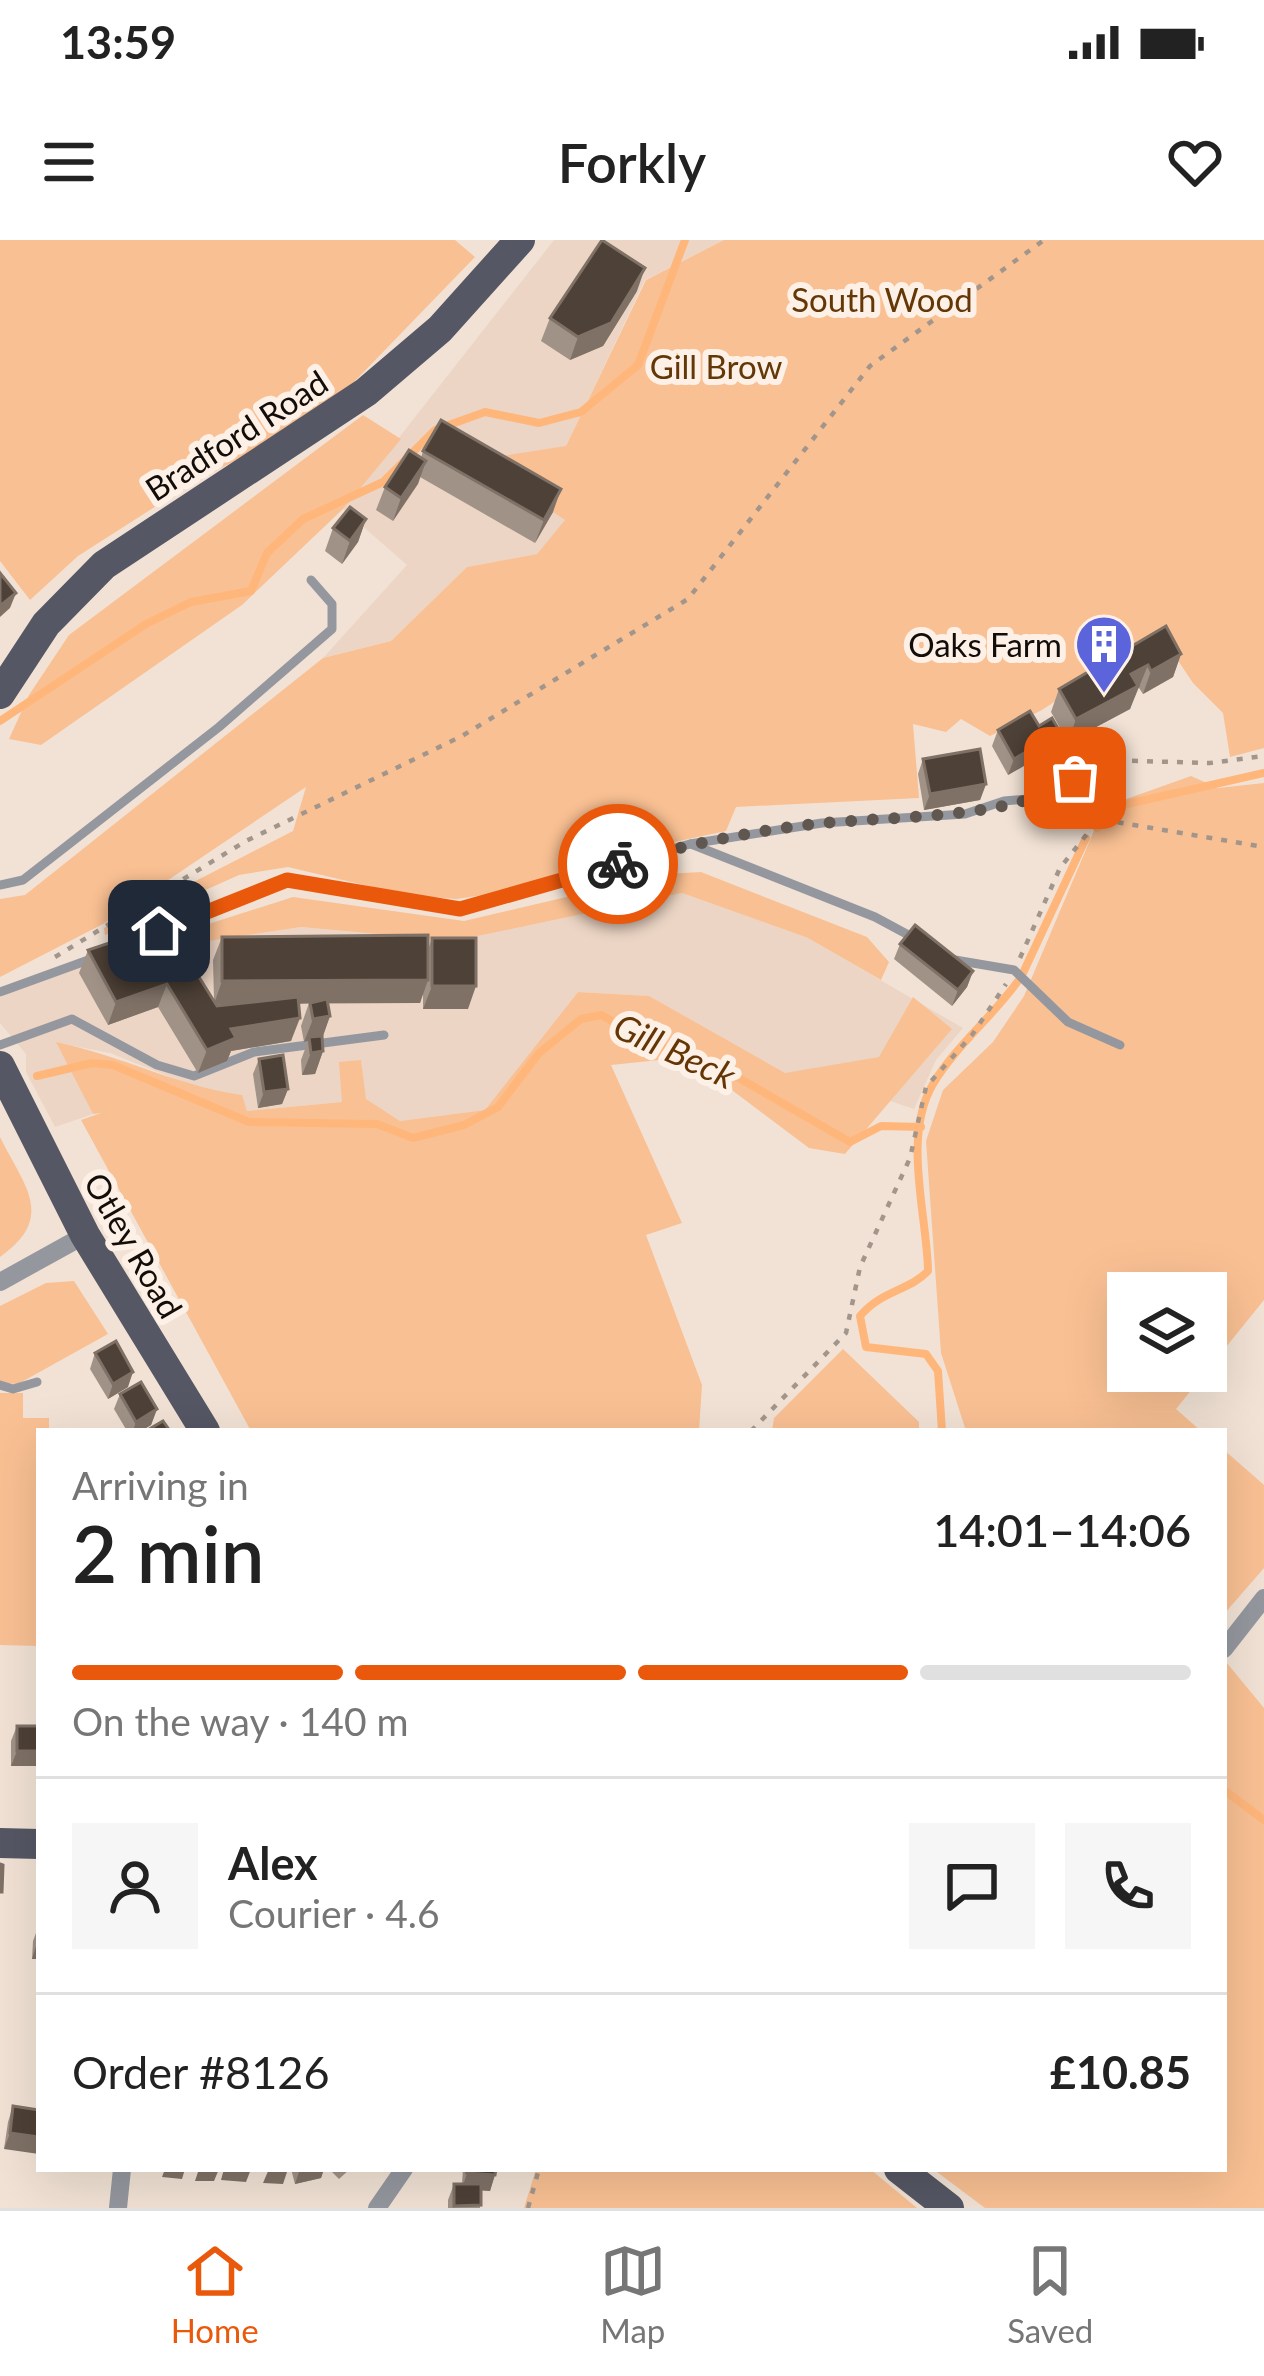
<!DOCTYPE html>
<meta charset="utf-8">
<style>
body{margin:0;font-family:Lato,sans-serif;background:#f6f6f6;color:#222;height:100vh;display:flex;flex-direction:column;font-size:45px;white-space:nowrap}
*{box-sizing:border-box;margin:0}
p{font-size:39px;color:#767676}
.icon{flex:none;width:66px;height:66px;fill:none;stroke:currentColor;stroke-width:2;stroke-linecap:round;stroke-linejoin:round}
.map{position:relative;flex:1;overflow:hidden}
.panel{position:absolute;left:36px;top:1188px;width:1191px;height:744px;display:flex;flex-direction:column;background:#fff;border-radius:0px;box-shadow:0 12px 48px #0002}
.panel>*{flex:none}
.buttons{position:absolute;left:1107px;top:1032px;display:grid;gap:24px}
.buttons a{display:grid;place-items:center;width:120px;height:120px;border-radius:0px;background:#fff;box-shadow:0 12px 48px #0002;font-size:60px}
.pin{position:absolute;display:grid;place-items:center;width:102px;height:102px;color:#fff;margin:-51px;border-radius:24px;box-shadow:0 6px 18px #0006}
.courier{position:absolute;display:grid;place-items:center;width:120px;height:120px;margin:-60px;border:9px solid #ea580c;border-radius:50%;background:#fff;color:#222;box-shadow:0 3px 15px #0007}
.overview em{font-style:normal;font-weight:600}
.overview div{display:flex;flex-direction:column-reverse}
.overview{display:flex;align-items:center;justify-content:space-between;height:204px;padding:0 36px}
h1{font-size:78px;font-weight:600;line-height:90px}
.bar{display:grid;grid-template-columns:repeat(4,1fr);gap:18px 12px;align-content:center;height:144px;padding:0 36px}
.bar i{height:15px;border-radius:9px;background:#e0e0e0}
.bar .selected{background:#ea580c}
.bar p{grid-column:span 4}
.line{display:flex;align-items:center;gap:30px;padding:0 36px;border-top:3px solid #e0e0e0}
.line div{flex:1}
.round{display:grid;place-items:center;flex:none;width:126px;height:126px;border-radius:0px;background:#f6f6f6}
.status{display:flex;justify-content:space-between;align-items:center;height:84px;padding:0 60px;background:#fff;direction:ltr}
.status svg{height:33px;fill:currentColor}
header{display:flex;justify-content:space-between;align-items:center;height:156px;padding:0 36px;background:#fff;font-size:54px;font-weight:600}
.tabs{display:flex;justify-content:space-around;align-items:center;height:168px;border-top:3px solid #e0e0e0;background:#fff;font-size:33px;color:#767676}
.tabs a{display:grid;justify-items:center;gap:6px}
.tabs .selected{color:#ea580c}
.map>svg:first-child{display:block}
.built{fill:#ecd5c4}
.green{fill:#f9c093;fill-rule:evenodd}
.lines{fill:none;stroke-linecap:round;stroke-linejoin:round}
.stream{stroke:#ffb67b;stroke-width:8}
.path{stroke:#a2968c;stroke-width:4.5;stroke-dasharray:6 9;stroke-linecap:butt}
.service{stroke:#95979f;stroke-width:9}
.minor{stroke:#95979f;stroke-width:18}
.primary{stroke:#555764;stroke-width:30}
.wall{fill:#a09286}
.shaded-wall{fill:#7f7166}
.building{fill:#4e4137;stroke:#7f7166;stroke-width:3}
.done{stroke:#605850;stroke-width:12;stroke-dasharray:0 21.6}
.route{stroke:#ea580c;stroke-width:15}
.labels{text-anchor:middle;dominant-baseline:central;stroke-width:12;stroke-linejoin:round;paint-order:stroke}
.park-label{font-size:33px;fill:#643707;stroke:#fdf0e6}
.street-label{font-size:33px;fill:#120d09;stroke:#fdf0e6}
.poi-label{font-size:33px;fill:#120d09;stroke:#fdf0e6;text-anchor:end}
.water-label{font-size:36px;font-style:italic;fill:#643606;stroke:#fdf0e6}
</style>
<div class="status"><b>13:59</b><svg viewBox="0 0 49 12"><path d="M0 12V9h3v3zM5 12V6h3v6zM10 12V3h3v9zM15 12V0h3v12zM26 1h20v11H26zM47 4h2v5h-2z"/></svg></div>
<header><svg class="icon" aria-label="menu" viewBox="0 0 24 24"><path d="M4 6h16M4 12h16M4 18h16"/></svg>Forkly<svg class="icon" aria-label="heart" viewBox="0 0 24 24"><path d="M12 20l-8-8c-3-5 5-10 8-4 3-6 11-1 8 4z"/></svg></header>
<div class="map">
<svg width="1264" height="1968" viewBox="0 0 1264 1968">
<rect width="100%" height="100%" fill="#f2e2d5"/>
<!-- built -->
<g class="built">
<path d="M554,0h170l-79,40 -79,166v74l-29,34 -70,13 -76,74 -68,17 84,-93 -64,-56z"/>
<path d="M682,653l126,45 155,90 -27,32 -22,49 -45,-15 -55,5 -165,-103 -71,-4 -93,118 -85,11 -35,-22 -4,-39 -19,42 -95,9 -6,-16 -38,-5 -93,-37 -52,-10 35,71 -38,13 -29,-55v-18l-26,-31v-25l42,-22 120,-29 139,-20 153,14z"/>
</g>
<!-- green -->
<g class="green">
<path d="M0,0h455l20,17 -151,156 -138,74 -108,69 -48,44 -30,-39z"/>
<path d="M724,0h540v508l-34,9 -7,-44 -30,-30 -34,-51 -117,78 -52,26 -29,-17 -15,13 -33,-8 6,74 -183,9 -10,24 -94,20 -133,42 -43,6 -50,-4 -118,-28 -49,8 -134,60 -1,-7 189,-97 13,-44 -203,137 -103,53v-78l25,-4 298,-237 68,-17 76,-74 70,-13 28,-34 -89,-60 90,-14 80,-166z"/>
<path d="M363,175l38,24 -58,70 -101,96 -201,140 -32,-6 20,-44 40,-60z"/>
<path d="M1191,536l27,12 46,-5v517l-88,109 25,22h-235l-25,-78 -15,-212 17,-51 50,-48 31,-46 80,-189zM1128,1053h78v78h-78z"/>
<path d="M701,632l166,65 22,25 -8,18 -73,-42 -126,-45 -228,48 -153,-14 -139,21 -7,-7 138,-44 171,24 200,-47z"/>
<path d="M578,752l71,4 136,77 94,-16 34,-60 39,32 -107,125 -36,-6 -121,-91 -77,8 71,158 -36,12 56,150 -3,46h-448l-170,-311 20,-7 -8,1 -37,-72c64,13 121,44 186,53l5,16 95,-9 -3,-40 22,-2 5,39 34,22 85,-11z"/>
<path d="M0,897c24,49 57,80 0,120z"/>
<path d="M74,1041l34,53 -90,50 -18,-1v-77l46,-23z"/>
<path d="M843,1109l76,73v9h-147l2,-13z"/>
<path d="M0,1153h23v25h26v13h-10v215l-39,-1z"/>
<path d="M1224,1210l40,35v83l-40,46z"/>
<path d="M1226,1422l38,46v500h-279l-52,-39h291z"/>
<path d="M536,1929h334l47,39h-393z"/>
</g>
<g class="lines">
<!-- stream -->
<g class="stream">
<path d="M0,481l146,-97 45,-22 60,-11 16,-38 36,-34 80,-37 52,-52 50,-18 54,11 42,-11 57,-47 47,-125"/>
<path d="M1097,588l26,-23 141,-32"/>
<path d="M1023,733l63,-135"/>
<path d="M37,836l55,-13 21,2 136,57 128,2 36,14 51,-13 34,-18 40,-53 43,-35 20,-4 54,29 84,34 111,64 31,-16 40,1"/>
<path d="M942,1191l-4,-60 -12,-17 -60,-7 -6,-31c22,-26 49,-25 68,-45 -1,-57 -26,-134 5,-187 21,-36 60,-68 85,-103"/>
<path d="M1224,1550l40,30"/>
</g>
<!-- path -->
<g class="path">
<path d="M1102,520l108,3 54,-7"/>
<path d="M55,717l191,-116 216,-105 226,-137 182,-233 174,-126"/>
<path d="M1020,718l40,-90 39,-49 165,28"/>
<path d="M751,1191l95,-98 14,-66 50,-109 16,-71 46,-52 34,-51"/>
<path d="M528,1968l11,-39"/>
</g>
<!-- service -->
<g class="service">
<path d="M691,604l184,73 39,21"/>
<path d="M0,645l23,-5 196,-153 113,-98v-25l-21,-24"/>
<path d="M162,689l125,-49 173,29 230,-65 132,-21 143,-9 39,-13 46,-4 25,-19 25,-40"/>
<path d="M955,720l59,10 54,52 52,23"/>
<path d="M0,752l91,-33"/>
<path d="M0,805l72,-26 85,46 37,11 60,-24 130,-17"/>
<path d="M0,1145l13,4 24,-7"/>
</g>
<!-- minor -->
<g class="minor">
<path d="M0,1042l85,-47"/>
<path d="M1224,1409l40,-51"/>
<path d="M118,1968l4,-39"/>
<path d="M377,1968l27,-39"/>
</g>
<!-- primary -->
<g class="primary">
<path d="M0,454l46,-70 58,-59 262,-173 74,-63 80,-89"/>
<path d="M0,826l85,169 120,196"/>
<path d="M0,1603l39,1"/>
<path d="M899,1929l50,39"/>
</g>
</g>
<!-- wall -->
<g class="wall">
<path d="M637,51l-34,55 -33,14 -29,-19 9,-23z"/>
<path d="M423,211l130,61 -18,31 -115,-66 -27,44 -17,-11 9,-23 36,-29z"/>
<path d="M366,279l-8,23 -16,22 -17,-13 8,-23z"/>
<path d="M1181,414l-8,23 -30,17 -4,-6 -2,1 -7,20 -62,33 -17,-30 8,-23z"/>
<path d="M1030,471l41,65 -14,8 -16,-28 -33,19 -16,-29 6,-16z"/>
<path d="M923,519l63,25 -6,16 -56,10 -6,-36z"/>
<path d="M222,697l206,13 4,-12 36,71h-45v-17l-3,11h-92l2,13 -8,21 1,14 -8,23 -13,1 -1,-15 7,-19 -4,1 -3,-16 8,-23 -11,1 -7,37 -60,10 -4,10 -29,12 -40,-66 -50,18 -29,-52 9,-23 126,50 -1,-40z"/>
<path d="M900,704l73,27 -6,16 -15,19 -58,-47z"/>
<path d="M259,819l29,30 -6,15 -24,4 -5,-34z"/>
<path d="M95,1113l33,34 -20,12 -18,-30z"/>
<path d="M120,1154l37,15 -6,16 -10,6h-14l-13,-22z"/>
<path d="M17,1486h22v40h-28v-25z"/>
<path d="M39,1685v34h-7l1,-18z"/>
<path d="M13,1866l26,4 -35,39 4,-27z"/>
<path d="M291,1929h33l-3,9 -26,6z"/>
<path d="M329,1929h21l-11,10z"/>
<path d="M463,1929h33l-6,22 -9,-1 -1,18h-32v-8l6,-16h8z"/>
</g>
<!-- shaded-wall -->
<g class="shaded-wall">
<path d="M645,28l-8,23 -34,55 -33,14 8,-23z"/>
<path d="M426,221l-8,23 -25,37 8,-23z"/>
<path d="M561,249l-8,23 -18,31 9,-23z"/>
<path d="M366,279l-8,23 -16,22 8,-23z"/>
<path d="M16,353l-6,15 -10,9v-11z"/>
<path d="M1181,414l-8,23 -30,17 8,-23z"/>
<path d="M1148,425l-18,44 -62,33 8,-23 55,-45z"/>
<path d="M1047,500l-6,16 -33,19 6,-16z"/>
<path d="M1077,521l-6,15 -14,8 6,-15z"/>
<path d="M986,544l-6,16 -56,10 6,-16z"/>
<path d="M973,731l-6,16 -15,19 6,-16z"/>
<path d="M428,740l-8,23 -206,1 8,-23z"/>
<path d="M167,744l-9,23 -50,18 8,-23z"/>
<path d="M432,746h44l-8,23h-45z"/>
<path d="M330,776l-8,23 -13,-2 -1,4 -4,1 9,-23z"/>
<path d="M300,778l-9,23 -60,10 -4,10 -29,12 9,-23 24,-21z"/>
<path d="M323,811l-8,23 -13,1 9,-22z"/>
<path d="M288,849l-6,15 -24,4 6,-16z"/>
<path d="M133,1132l-5,15 -20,12 5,-15z"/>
<path d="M157,1169l-6,16 -10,6h-8l3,-9z"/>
<path d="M17,1511h22v15h-28z"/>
<path d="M37,1703h2v16h-7z"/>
<path d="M10,1893l29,4v17l-35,-5z"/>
<path d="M165,1929h20l-3,10 -20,-2z"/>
<path d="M199,1929h20l-5,12h-19z"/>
<path d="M224,1929h27l-5,13 -25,-2z"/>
<path d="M269,1929h19l-5,15 -20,-1z"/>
<path d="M300,1929h24l-3,9 -26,6z"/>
<path d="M467,1933l28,2 -5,16 -28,-2z"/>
</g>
<!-- building -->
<g class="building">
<path d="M602,0l43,28 -34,55 -33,14 -28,-19z"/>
<path d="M441,180l120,69 -17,31 -121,-69z"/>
<path d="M409,210l17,11 -25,37 -16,-11z"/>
<path d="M350,267l16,12 -16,22 -17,-13z"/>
<path d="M0,333l16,20 -16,13z"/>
<path d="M1166,386l15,28 -30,17 -3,-6 -17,9 7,12 -62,33 -17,-30z"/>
<path d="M1030,471l9,15 13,-8 25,43 -14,8 -16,-29 -33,19 -16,-29z"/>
<path d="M980,509l6,35 -56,10 -7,-35z"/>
<path d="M166,684l51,82 81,-9 2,21 -69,11 5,9 -29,12 -40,-66 -51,18 -28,-52z"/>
<path d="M915,685l58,46 -15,19 -58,-46z"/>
<path d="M428,695v45l-206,1v-44z"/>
<rect x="432" y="698" width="44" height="48"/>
<path d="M327,759l3,17 -17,3 -3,-16z"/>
<path d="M322,796l1,15 -12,2 -2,-16z"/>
<path d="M283,815l5,34 -24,3 -5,-33z"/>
<path d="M116,1101l17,31 -20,12 -18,-31z"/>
<path d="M141,1142l16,27 -21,13 -16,-28z"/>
<path d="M163,1181l7,10h-24z"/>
<rect x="17" y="1486" width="22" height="25"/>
<path d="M0,1624l3,1 -1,27h-2z"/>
<path d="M13,1866l26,4v27l-29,-4z"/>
<path d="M468,1929h28l-1,6 -28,-2z"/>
<path d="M454,1944h27v21l-27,1z"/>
</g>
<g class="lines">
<!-- done -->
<path class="done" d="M618,624c68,-19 137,-34 207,-41 70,-7 195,-4 250,-45"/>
<!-- route -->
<path class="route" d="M159,691l128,-51 173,29 158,-45"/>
</g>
<!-- icons -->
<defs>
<g id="building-pin" transform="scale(3)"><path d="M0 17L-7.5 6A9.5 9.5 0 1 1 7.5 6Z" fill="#5c64db" stroke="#fdf0e6"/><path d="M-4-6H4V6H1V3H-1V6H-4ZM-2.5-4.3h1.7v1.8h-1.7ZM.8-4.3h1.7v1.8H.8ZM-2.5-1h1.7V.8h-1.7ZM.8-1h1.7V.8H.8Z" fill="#fff"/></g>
</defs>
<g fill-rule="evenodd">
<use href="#building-pin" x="1104" y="404"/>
</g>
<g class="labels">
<!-- park labels -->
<g class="park-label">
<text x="882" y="59">South Wood</text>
<text x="716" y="126">Gill Brow</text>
</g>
<!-- street labels -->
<g class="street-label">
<text transform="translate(236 195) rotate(-33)">Bradford Road</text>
<text transform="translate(134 1005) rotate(60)">Otley Road</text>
</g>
<!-- poi labels -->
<g class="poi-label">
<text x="1062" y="404">Oaks Farm</text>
</g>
<!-- water labels -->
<g class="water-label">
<text transform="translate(675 810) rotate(25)">Gill Beck</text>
</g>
</g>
</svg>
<div class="buttons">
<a><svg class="icon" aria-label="layers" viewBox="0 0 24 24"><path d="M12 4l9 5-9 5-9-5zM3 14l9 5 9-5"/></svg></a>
</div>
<div class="pin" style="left:1075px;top:538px;background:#ea580c"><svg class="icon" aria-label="bag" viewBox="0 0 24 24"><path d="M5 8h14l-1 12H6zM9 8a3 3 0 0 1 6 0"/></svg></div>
<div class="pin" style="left:159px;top:691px;background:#1f2937"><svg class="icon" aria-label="home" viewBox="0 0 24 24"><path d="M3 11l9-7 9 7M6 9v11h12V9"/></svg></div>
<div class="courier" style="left:618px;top:624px"><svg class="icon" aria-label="bike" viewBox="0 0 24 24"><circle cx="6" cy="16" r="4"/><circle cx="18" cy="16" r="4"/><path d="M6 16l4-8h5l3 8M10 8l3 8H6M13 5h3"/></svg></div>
<section class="panel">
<div class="overview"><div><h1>2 min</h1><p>Arriving in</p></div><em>14:01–14:06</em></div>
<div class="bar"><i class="selected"></i><i class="selected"></i><i class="selected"></i><i></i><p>On the way · 140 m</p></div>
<div class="line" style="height:216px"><a class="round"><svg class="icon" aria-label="person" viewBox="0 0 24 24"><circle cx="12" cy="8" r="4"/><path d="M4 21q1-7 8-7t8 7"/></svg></a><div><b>Alex</b><p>Courier · 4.6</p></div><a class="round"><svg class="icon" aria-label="chat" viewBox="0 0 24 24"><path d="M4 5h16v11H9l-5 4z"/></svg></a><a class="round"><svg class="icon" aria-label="phone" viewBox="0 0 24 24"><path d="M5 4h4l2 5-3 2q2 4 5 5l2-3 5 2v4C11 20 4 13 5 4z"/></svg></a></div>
<div class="line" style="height:156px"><div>Order #8126</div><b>£10.85</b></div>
</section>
</div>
<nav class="tabs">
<a class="selected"><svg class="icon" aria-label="home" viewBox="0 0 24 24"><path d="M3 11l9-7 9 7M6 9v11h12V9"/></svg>Home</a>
<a><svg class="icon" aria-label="map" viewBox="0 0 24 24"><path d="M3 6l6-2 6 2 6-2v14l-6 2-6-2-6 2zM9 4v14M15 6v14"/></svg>Map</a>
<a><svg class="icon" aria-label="saved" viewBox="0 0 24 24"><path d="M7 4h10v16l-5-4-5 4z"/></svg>Saved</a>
</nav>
